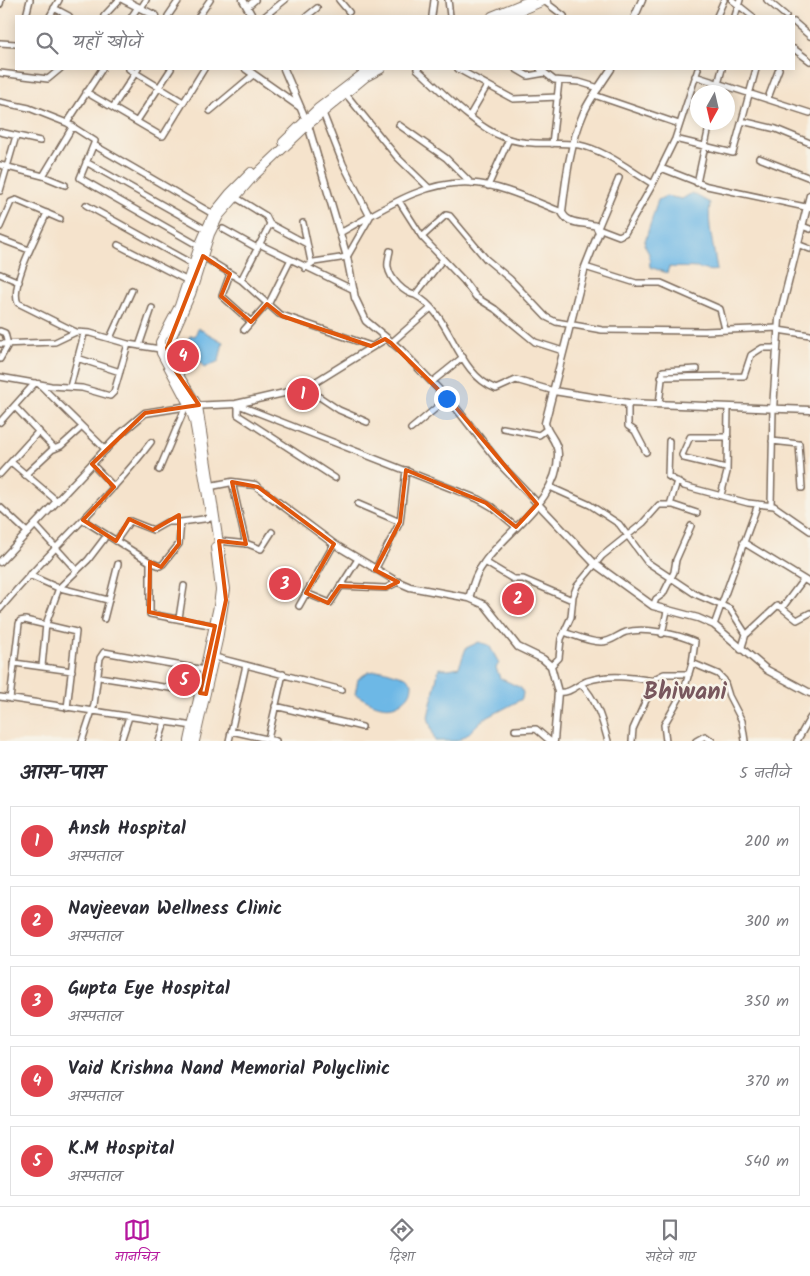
<!DOCTYPE html>
<html lang="hi">
<meta charset="utf-8">
<style>
:root{--surface:#fff;--page:#f7f7f7;--text:#2b2b33;--muted:#7c7c81;--line:#e1e1e2;--accent:#b5179e}
body{margin:0;font-family:Kalam,"Playpen Sans Deva",sans-serif;background:var(--page);color:var(--text)}
.compass{position:absolute;left:690px;top:85px;width:45px;height:45px;border-radius:50%;background:var(--surface);box-shadow:0 2px 12px #0003;rotate:188deg}
.you{position:absolute;left:446px;top:398px;width:18px;height:18px;margin:-12px;border:4px solid #fff;border-radius:50%;background:#1a73e8;box-shadow:0 0 0 8px #1a73e833}
.badge{display:grid;place-items:center;width:32px;height:32px;border-radius:50%;background:var(--accent);color:#fff;font-size:16px;font-weight:700}
.pin{position:absolute;translate:-50% -50%;border:2px solid #fff;box-shadow:0 1px 5px #0006}
.list{margin:0;padding:0;list-style:none}
h2{display:flex;justify-content:space-between;align-items:center;height:65px;margin:0;padding:0 20px;font-size:21px}
h2 small{font-size:16px;font-weight:400;color:var(--muted)}
.list li{display:grid;grid-template-columns:32px 1fr auto;gap:15px;align-items:center;box-sizing:border-box;height:70px;margin:0 10px 10px;padding:0 10px;border:1px solid var(--line);border-radius:0px}
.list b{display:block;font-size:19px;white-space:nowrap}
.list p{margin:0;font-size:16px;white-space:nowrap;color:var(--muted)}
.list em{font-size:16px;font-style:normal;color:var(--muted)}
.icon{flex:none;width:28px;height:28px;fill:none;stroke:currentColor;stroke-width:2;stroke-linecap:round;stroke-linejoin:round}
.map{position:relative;flex:none;width:810px;height:741px;overflow:hidden}
.search{position:absolute;background:var(--surface);box-shadow:0 2px 12px #0003;left:15px;right:15px;top:15px;height:55px;display:flex;align-items:center;gap:12px;box-sizing:border-box;padding:0 18px;border-radius:0px;color:var(--muted);font-size:19px}
.sheet{height:465px;background:var(--surface)}
nav{display:flex;justify-content:space-around;align-items:center;box-sizing:border-box;height:70px;border-top:1px solid var(--line);background:var(--surface);font-size:14px;color:var(--muted)}
nav a{display:grid;justify-items:center;gap:2px}
nav .on{color:var(--accent)}
.map>svg:first-child{display:block}
</style>
<div class="map">
<svg width="810" height="741" viewBox="0 0 810 741">
<rect width="100%" height="100%" fill="#f7f3e8"/>
<filter id="ink" filterUnits="userSpaceOnUse"><feTurbulence type="fractalNoise" baseFrequency=".02" numOctaves="2"/><feDisplacementMap in="SourceGraphic" scale="10" xChannelSelector="R" yChannelSelector="G"/><feConvolveMatrix kernelMatrix="1 2 1 2 8 2 1 2 1" color-interpolation-filters="sRGB"/></filter>
<filter id="wash" filterUnits="userSpaceOnUse"><feTurbulence type="fractalNoise" baseFrequency=".0096" numOctaves="4" result="noise"/><feDisplacementMap in="SourceGraphic" scale="20" xChannelSelector="R" yChannelSelector="G"/><feGaussianBlur stdDeviation="1.12" result="paint"/><feColorMatrix in="noise" values="0 0 0 0 0 0 0 0 0 0 0 0 0 0 0 0 0 1.4 0 .05"/><feComposite in="paint" operator="in"/></filter>
<g filter="url(#wash)">
<rect width="100%" height="100%" fill="#f5e3cc"/>
<!-- water -->
<path fill="#6db8e6" stroke="#547182" d="M692 193 710 203C707 225 714 247 717 270 708 272 705 269 697 268 688 267 678 268 669 267L667 273 650 267 649 254 644 244 658 200 666 196 682 199Z
M198 328 223 342 219 361 204 368 198 359 194 342 188 339 191 335 195 336Z
M479 642 489 645 499 663 496 668 500 678 521 688 523 693 522 699 481 721 467 735 457 741H435L428 717 439 668 449 669 459 667 466 648Z
M383 670 406 677 412 683C412 691 410 695 404 700 388 714 371 703 355 694L358 679 368 672Z"/>
</g>
<g filter="url(#ink)">
<g fill="none" stroke-linecap="round" stroke-linejoin="round">
<!-- minor casing -->
<g stroke="#7c6b5b" stroke-width="8">
<path id="minor" d="M339 0 349 12
M448 0 450 16
M732 0 752 16
M767 0 786 16
M544 1 564 16
M0 4 1 0
M247 7 255 0
M54 8 69 16
M141 8 146 0
M26 16 30 0
M50 16 59 0
M104 16 119 0
M132 16 138 7
M168 16 179 0
M199 16 210 0
M265 16 285 0
M307 16 317 8
M432 16 434 0
M717 16 724 0
M735 16 740 0
M794 22 810 36
M0 43 16 44
M794 49 810 61
M102 69 67 123 95 141 80 178 199 246
M129 69 183 102
M417 69C441 90 473 126 503 137 527 147 554 141 579 145 605 150 631 171 653 184L625 233 619 236 598 228 619 178
M458 69 513 99 558 97
M516 69 528 76 545 73
M540 69 554 80 579 82 599 88
M0 73 48 79 60 69
M695 76 810 113
M86 92 161 136H163L204 69
M716 92 722 69
M345 93 397 157 429 188
M594 95 679 124
M768 98 779 69
M0 102 29 108 67 123
M113 107 138 69
M210 111 253 75
M470 115 487 86
M137 121 171 69
M742 121 776 129 810 143
M399 125 446 158 471 183
M0 132 40 141
M675 139 733 153 756 69
M552 144 559 81
M94 145 213 214
M759 158 810 178
M86 162 205 229
M0 165 43 176 65 185
M661 168 707 186 810 208
M43 176 73 126
M697 183 710 122
M653 184 675 139 698 69
M488 186 509 139
M0 191 16 136
M235 197 266 216 270 224 241 280
M399 201 422 237 446 215 450 216 486 259 510 279 546 317 556 322 602 330 705 331 778 328
M86 205 194 265
M47 213C39 231 9 286 18 303L76 332 90 333 128 344 160 349
M303 223 311 262
M270 224 307 244
M802 226 810 229
M0 227 11 202 16 200 60 219
M223 229 257 248
M340 233C380 211 423 180 471 183 499 184 536 202 562 212
M422 237 464 281 476 297 495 309 535 342 563 351
M0 239 29 250
M259 244 354 290
M797 244 810 249
M118 245 188 281
M390 251C389 256 387 262 388 267 390 279 404 293 415 295
M202 256 241 280 279 314 371 346
M443 259 415 295C452 314 455 373 496 389L516 380 554 391
M585 267 636 283H661L720 309 725 329
M305 268 314 262 347 257 370 217 343 164 323 113
M0 274 19 282
M230 274 222 296 251 322
M268 305 290 261
M244 330 267 304
M778 330 810 335
M0 331 5 333 8 345 0 359
M110 338 132 290
M391 343 431 308
M0 344 55 342 76 332
M139 346 152 308
M77 358 120 372
M0 377 51 386 82 388 110 396 114 392 128 344
M661 377 744 376 751 355 762 348H775
M432 382 463 357
M39 384 106 450
M70 387 84 334
M306 388 339 410 367 422
M628 403V426L635 431 646 452
M236 404 478 499 492 507 516 527
M659 404 663 371 697 369
M238 405V415L335 478
M15 407 54 448 25 475
M0 422 35 383
M503 428 539 435 547 429
M411 429 448 398
M669 441 668 476 684 486 748 503 774 506 810 531
M772 441 799 444 802 488
M54 449 61 446 82 427
M11 462 57 501
M92 464 114 487
M726 468 684 458 682 455 690 437H728
M159 470 186 406
M0 474 39 431
M232 482 246 544
M550 487 590 505 619 524 647 562 695 594 730 609 746 634 741 650
M721 495 727 472 728 408
M358 504 400 522
M670 505 677 481
M771 505 773 409
M0 507 28 533
M83 520 150 562V614L215 626
M36 526 77 571
M116 541 130 521 153 530 167 522H181
M219 541 248 544 261 549 272 532
M743 542 810 583
M150 562 160 566 163 564 179 544 181 522 211 518
M485 562 513 579H523L572 600
M375 570 400 522 406 470
M29 575 56 587 108 600
M803 580 782 608 797 620 810 613
M340 586 386 588 398 582
M306 593 330 603 358 559
M299 606 334 544
M653 606 656 599 663 594 674 572 676 560 691 526
M0 609C48 551 106 502 151 442
M179 618 184 586
M104 619 118 564
M714 625 758 504
M564 632C576 636 589 642 601 642 612 642 617 635 626 632 645 627 678 634 695 642L692 663 684 690 664 725 666 741
M662 634 667 611
M747 634 777 606 782 607
M215 657 342 690
M14 663 72 671
M692 663 718 674 724 680 729 696 742 721 745 741
M42 666 46 624 59 588 88 560 104 539
M551 666 559 658 561 639 571 617 573 596 577 586 602 556 643 523 659 505H673L697 513
M99 677 202 693
M581 684C597 700 602 720 608 741
M558 692C570 694 577 685 587 681 609 674 632 677 654 681
M0 697 193 726
M10 699 19 624 20 621 25 620 76 632 67 708
M275 706 362 727
M515 730 536 729 550 741
M231 731 276 741
M268 739 283 674
M82 741 94 705 100 658 104 652 205 670
M121 741 129 717
M159 741 165 722
M229 741 246 665
M632 741 633 729 656 678 664 674H689
M696 741 705 736 712 741
M797 741 810 718"/>
</g>
<!-- tertiary casing -->
<g stroke="#7c6b5b" stroke-width="9">
<path id="tertiary" d="M124 0 156 16
M243 0 252 16
M635 16 642 0
M246 69 300 107
M284 69 308 125 347 257 355 298 366 321 401 350 453 404 501 465 595 564 653 606 698 618 714 625 767 670 810 693
M554 391 628 403 810 410
M773 409 779 319 810 195
M206 487 232 482 255 485 334 544 396 581 410 587 469 598 485 605 518 647 543 659 551 666 558 692 554 741
M0 562 119 435 145 413 189 406 236 404 306 388 385 339
M469 598C473 585 476 573 484 563 508 529 559 500 558 454 558 441 547 434 545 423L585 267 599 232 596 226C584 222 567 225 562 212 566 178 570 144 584 112 591 97 602 83 611 69"/>
</g>
<!-- primary casing -->
<g stroke="#7c6b5b" stroke-width="10">
<path id="primary" d="M492 16 531 0
M508 16 546 0
M283 142 317 109 369 69
M210 513 194 421 189 406 161 353 160 342 179 306 199 246 213 214 230 193 251 172
M189 741 218 606 220 590 215 547
M195 741 218 640 226 589 198 406 170 361 167 348 191 294 210 234 219 216 255 175 308 125 366 77 381 69"/>
</g>
<!-- minor -->
<use href="#minor" stroke="#fff" stroke-width="5"/>
<!-- tertiary -->
<use href="#tertiary" stroke="#fff" stroke-width="6"/>
<!-- primary -->
<use href="#primary" stroke="#fff" stroke-width="8"/>
</g>
</g>
<!-- marked area -->
<path fill="none" stroke="#df570d" stroke-width="4" stroke-linejoin="round" d="M203 256 230 274 221 296 251 322 267 304 282 316 371 346 385 339 391 343 453 404 537 504 516 527 486 503 406 470 400 522 375 570 398 582 386 588 340 586 328 603 306 593 334 544 258 487 232 482 246 544 219 541 226 600 206 694 200 693 215 626 149 612 150 562 161 567 179 544V515L153 530 129 519 116 541 83 520 114 487 92 464 145 413 199 405 173 367 167 348Z"/>
<g text-anchor="middle" dominant-baseline="central" stroke-width="5" stroke-linejoin="round" paint-order="stroke">
<!-- town labels -->
<g font-size="24" font-weight="bold" fill="#78575d" stroke="#f7f3e8">
<text x="685" y="692">Bhiwani</text>
</g>
</g>
</svg>
<svg class="compass" viewBox="-18 -18 36 36"><path d="M0-13l5 13h-10z" fill="#e53935"/><path d="M0 13l5-13h-10z" fill="#7c7c81"/></svg>
<div class="you"></div>
<div class="pin badge" style="left:303px;top:394px;background:#e0444e">1</div>
<div class="pin badge" style="left:518px;top:599px;background:#e0444e">2</div>
<div class="pin badge" style="left:285px;top:584px;background:#e0444e">3</div>
<div class="pin badge" style="left:183px;top:356px;background:#e0444e">4</div>
<div class="pin badge" style="left:184px;top:680px;background:#e0444e">5</div>
<div class="search"><svg class="icon" aria-label="search" viewBox="0 0 24 24"><circle cx="10" cy="10" r="6"/><path d="M15 15l6 6"/></svg>यहाँ खोजें</div>
</div>
<section class="sheet">
<h2>आस-पास<small>5 नतीजे</small></h2>
<ul class="list">
<li><span class="badge" style="background:#e0444e">1</span><div><b>Ansh Hospital</b><p>अस्पताल</p></div><em>200 m</em></li>
<li><span class="badge" style="background:#e0444e">2</span><div><b>Navjeevan Wellness Clinic</b><p>अस्पताल</p></div><em>300 m</em></li>
<li><span class="badge" style="background:#e0444e">3</span><div><b>Gupta Eye Hospital</b><p>अस्पताल</p></div><em>350 m</em></li>
<li><span class="badge" style="background:#e0444e">4</span><div><b>Vaid Krishna Nand Memorial Polyclinic</b><p>अस्पताल</p></div><em>370 m</em></li>
<li><span class="badge" style="background:#e0444e">5</span><div><b>K.M Hospital</b><p>अस्पताल</p></div><em>540 m</em></li>
</ul>
</section>
<nav>
<a class="on"><svg class="icon" aria-label="map" viewBox="0 0 24 24"><path d="M3 6l6-2 6 2 6-2v14l-6 2-6-2-6 2zM9 4v14M15 6v14"/></svg>मानचित्र</a>
<a><svg class="icon" aria-label="directions" viewBox="0 0 24 24"><path d="M12 3l9 9-9 9-9-9zM9 14v-3h6M13 9l2 2-2 2"/></svg>दिशा</a>
<a><svg class="icon" aria-label="saved" viewBox="0 0 24 24"><path d="M7 4h10v16l-5-4-5 4z"/></svg>सहेजे गए</a>
</nav>
